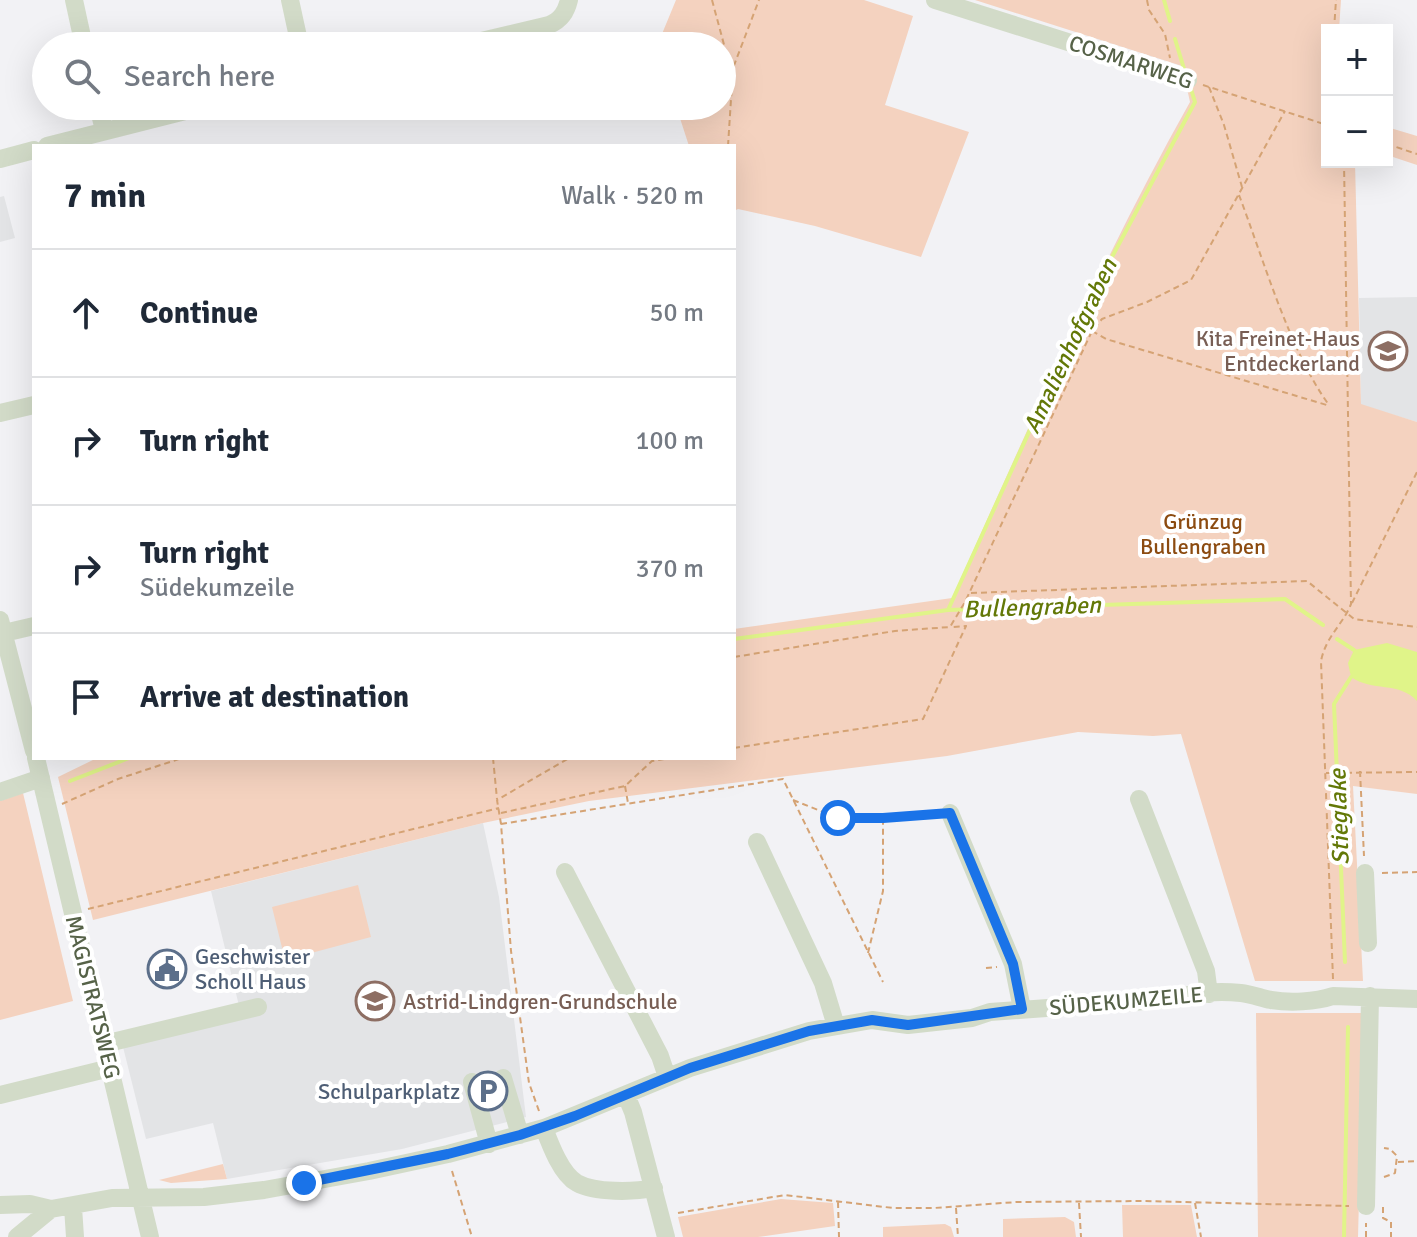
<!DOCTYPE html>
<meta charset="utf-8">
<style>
:root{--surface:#fff;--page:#f6f6f7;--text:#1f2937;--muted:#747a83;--line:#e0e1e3}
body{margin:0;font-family:Signika,sans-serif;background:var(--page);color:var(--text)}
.controls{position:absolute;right:24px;top:24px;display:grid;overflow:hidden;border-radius:0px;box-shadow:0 8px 32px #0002}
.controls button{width:72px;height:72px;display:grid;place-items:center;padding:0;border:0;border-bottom:2px solid var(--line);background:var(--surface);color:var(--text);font:40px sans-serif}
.stop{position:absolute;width:24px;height:24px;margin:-18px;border:6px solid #1a73e8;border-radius:50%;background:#fff}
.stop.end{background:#1a73e8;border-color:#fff;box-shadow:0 2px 8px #0008}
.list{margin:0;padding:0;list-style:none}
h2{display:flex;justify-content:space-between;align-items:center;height:104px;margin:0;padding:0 32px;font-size:34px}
h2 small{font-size:26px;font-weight:400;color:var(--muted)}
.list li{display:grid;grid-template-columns:52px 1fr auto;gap:24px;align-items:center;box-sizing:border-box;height:128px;padding:0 32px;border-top:2px solid var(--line)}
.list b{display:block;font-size:30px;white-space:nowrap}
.list p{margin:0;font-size:26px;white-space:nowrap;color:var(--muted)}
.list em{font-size:26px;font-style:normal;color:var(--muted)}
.icon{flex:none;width:44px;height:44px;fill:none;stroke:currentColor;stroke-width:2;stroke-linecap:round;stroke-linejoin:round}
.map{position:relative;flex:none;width:1417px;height:1237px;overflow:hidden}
.search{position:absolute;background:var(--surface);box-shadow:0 8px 32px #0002;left:32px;top:32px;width:704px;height:88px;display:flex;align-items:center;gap:20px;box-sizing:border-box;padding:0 28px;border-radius:44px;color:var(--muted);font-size:30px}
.panel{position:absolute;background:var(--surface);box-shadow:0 8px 32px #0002;left:32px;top:144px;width:704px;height:616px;border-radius:0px}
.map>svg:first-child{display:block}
</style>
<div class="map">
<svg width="1417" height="1237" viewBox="0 0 1417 1237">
<rect width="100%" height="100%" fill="#f2f2f5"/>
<!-- education -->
<path fill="#e3e4e6" d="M4 196 15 238 0 242V197Z
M1417 297V422L1361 405 1359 298Z
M483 823 499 897 526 1117 402 1149 227 1179 213 1123 146 1139 123 1047 242 1018 211 891Z"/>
<!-- green -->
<path fill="#f4d2bf" d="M676 0H864L913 16 885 105 969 132 921 257 815 226 738 209 734 211V146H689L676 106H722V46H657Z
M975 0H1341L1339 30H1327V162H1355L1361 404 1417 422V794L1353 786 1363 981H1255L1181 734 1153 736 1078 732 947 756 589 801 483 823 93 920 58 777 97 758H734V629L952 598C1027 431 1100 262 1190 102L1182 66Z
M1387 127 1417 136V165L1387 155Z
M23 793 73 1001 0 1020V801Z
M358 885 371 937 285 960 272 907Z
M1256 1013H1364L1358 1237H1258Z
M223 1164 227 1179 171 1183 159 1180Z
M781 1199 833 1203 835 1226 758 1237H683L678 1217Z
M1122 1205H1191L1197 1237H1123Z
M1065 1217 1074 1222 1076 1237H1003V1219Z
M945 1224 951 1227 954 1237H883V1227Z"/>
<!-- water -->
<path fill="#e0f489" d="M1387 643 1417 652V701C1399 681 1372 692 1351 677L1348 663 1354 650Z"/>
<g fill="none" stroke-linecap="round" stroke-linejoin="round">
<!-- stream -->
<path stroke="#e0f489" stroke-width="4" d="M1164 0 1170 21
M1175 39 1185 72
M948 610 1090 298 1195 102 1190 86
M734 639 948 610 1285 599 1323 625
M1337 639 1354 650
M70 781 129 758
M1345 962 1334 704 1351 677
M1344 1237 1348 1027"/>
<!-- path -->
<path stroke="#d5a374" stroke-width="2" stroke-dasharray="6 4" stroke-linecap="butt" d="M712 0 726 52 733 67
M1147 0 1149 10 1165 34 1170 58
M1334 30 1336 0
M1203 85 1327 125
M1209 87 1224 125 1242 187
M1387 144 1417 154
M728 146 733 68 759 0
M1239 195C1263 258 1290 352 1329 405
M1092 331 1106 339 1330 406
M971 593 1307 581 1354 619 1417 627
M1352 603 1417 472
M734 657 895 631 950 627 965 602 1092 331 1102 319 1147 302 1191 280 1285 111
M734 748 923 719 966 626 952 627
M493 758 497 799
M1360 771 1364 856
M1326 773 1417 772
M625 786 628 803
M793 800 838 818H883L935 814
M62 804 118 779 182 758
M501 813 625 786 652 761 671 758
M501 824 783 779 883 982
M1382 873 1417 872
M88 909 499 808
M868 953 883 891V821
M986 968 997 967
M1333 979 1321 661C1326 636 1342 626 1351 604L1344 162
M539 1111 529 1083 511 951 501 824 497 800 569 758
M1398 1162 1417 1161
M452 1171 472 1237
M1384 1177 1395 1173 1397 1156 1390 1149 1384 1148
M838 1202 839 1237
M1079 1203 1081 1237
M1195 1203 1201 1237
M1383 1207V1218L1391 1222V1237
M956 1208 958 1237
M678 1213 785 1195 893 1208H934L1017 1202 1142 1201 1349 1206
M1366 1237V1223"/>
<!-- minor -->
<path stroke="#d2dbc8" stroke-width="18" d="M74 0 84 46
M290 0 300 46
M935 0 1188 80
M460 46 549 25C561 20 566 12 569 0
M98 106 104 130
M47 146 205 106
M0 159 34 150
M0 413 34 405
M0 620 34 751
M4 633 34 626
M36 758 150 1237
M0 792 41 778
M1139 799 1206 971 1209 994
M950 813 1013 964 1022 1009
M757 842 823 983 836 1026
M565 872 660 1056 667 1077
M1365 873 1368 943
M104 1044 258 1007
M503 1078 520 1135
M472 1082 489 1144
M0 1095 110 1068
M626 1095 633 1112 666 1237
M544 1128C550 1144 561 1174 577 1183 595 1193 634 1192 654 1188
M0 1205 30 1204 51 1209 112 1198 204 1197 264 1190 369 1171 448 1154 544 1128 690 1068 809 1031 872 1020 908 1025 972 1018 990 1012 1173 999C1193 992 1220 991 1241 993 1251 994 1261 998 1271 1000 1290 1003 1315 1002 1333 996L1417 999
M1366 1206 1370 996
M73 1207 75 1237
M17 1237 51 1209"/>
</g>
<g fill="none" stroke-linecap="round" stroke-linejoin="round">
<!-- route -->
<path stroke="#1a73e8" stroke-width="10" d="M304 1183 448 1154 520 1135 575 1116 690 1068 809 1031 872 1020 908 1025 1022 1009 1013 964 950 813 883 818H838"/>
</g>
<!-- icons -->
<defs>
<g id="school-ring" transform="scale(2)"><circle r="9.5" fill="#fff" stroke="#8d6e63" stroke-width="1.5"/><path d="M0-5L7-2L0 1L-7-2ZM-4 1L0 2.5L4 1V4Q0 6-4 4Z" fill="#8d6e63"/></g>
<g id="civic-ring" transform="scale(2)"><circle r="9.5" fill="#fff" stroke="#5c6f8a" stroke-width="1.5"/><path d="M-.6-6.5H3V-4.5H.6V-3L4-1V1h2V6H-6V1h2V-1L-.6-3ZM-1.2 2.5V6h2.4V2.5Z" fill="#5c6f8a"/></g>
<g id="parking-ring" transform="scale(2)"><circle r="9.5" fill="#fff" stroke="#5c6f8a" stroke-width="1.5"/><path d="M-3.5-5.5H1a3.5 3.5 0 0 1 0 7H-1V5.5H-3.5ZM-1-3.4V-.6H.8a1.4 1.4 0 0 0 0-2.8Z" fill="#5c6f8a"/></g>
</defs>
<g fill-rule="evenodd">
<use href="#school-ring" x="1388" y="351"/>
<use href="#civic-ring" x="167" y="969"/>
<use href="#school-ring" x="375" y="1001"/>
<use href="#parking-ring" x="488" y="1091"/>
</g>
<g text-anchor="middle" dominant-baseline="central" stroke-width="8" stroke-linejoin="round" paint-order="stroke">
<!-- street labels -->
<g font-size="22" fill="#566248" stroke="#fff">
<text transform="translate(1131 62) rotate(18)">COSMARWEG</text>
<text transform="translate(93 997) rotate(76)">MAGISTRATSWEG</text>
<text transform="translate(1126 1001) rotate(-5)">SÜDEKUMZEILE</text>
</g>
<!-- education labels -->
<g font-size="22" fill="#785e54" stroke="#fff" text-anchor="end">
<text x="1360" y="338">Kita Freinet-Haus<tspan x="1360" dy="25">Entdeckerland</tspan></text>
<text x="403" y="1001" text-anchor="start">Astrid-Lindgren-Grundschule</text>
</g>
<!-- park labels -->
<g font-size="22" fill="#8c4b10" stroke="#fff">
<text x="1203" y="521">Grünzug<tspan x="1203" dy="25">Bullengraben</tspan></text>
</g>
<!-- service labels -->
<g font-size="22" fill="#4e5e75" stroke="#fff" text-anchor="start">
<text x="195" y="956">Geschwister<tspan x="195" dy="25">Scholl Haus</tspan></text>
<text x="460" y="1091" text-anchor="end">Schulparkplatz</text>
</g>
<!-- water labels -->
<g font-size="24" font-style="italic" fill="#637807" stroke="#fff">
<text transform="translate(1070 346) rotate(-65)">Amalienhofgraben</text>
<text transform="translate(1032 607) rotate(-2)">Bullengraben</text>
<text transform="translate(1339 817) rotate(-92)">Stieglake</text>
</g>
</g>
</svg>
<div class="controls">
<button>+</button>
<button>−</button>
</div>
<div class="stop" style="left:838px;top:818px"></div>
<div class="stop end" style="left:304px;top:1183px"></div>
<div class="search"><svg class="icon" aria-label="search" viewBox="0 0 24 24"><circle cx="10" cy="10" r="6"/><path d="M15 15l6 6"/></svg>Search here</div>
<section class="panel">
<h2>7 min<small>Walk · 520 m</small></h2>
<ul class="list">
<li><svg class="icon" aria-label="ahead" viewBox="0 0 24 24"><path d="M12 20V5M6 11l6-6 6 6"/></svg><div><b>Continue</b></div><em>50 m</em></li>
<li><svg class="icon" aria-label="right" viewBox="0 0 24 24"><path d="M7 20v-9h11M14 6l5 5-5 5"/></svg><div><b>Turn right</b></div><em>100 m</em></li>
<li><svg class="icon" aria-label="right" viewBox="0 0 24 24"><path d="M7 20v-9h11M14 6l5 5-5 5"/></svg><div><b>Turn right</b><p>Südekumzeile</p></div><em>370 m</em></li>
<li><svg class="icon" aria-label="arrive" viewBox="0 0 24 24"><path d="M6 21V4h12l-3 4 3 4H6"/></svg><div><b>Arrive at destination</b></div></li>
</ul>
</section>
</div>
